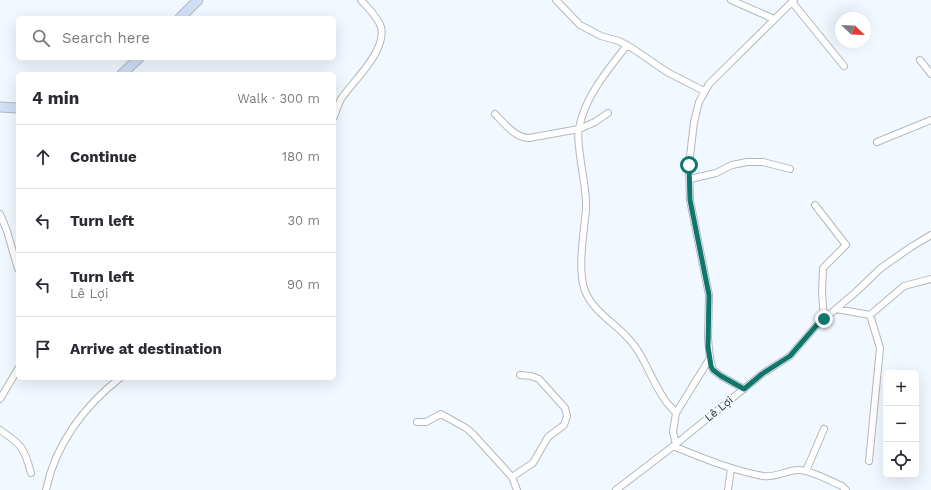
<!DOCTYPE html>
<meta charset="utf-8">
<style>
:root{--surface:#fff;--page:#f2f2f3;--text:#2b2b33;--muted:#7c7c81;--line:#e1e1e2}
body{margin:0;font-family:"Work Sans",sans-serif;background:var(--page);color:var(--text)}
.controls{position:absolute;right:12px;bottom:12px;display:grid;overflow:hidden;border-radius:6px;box-shadow:0 4px 16px #0002}
.controls button{width:36px;height:36px;display:grid;place-items:center;padding:0;border:0;border-bottom:1px solid var(--line);background:var(--surface);color:var(--text);font:20px sans-serif}
.compass{position:absolute;left:835px;top:12px;width:36px;height:36px;border-radius:50%;background:var(--surface);box-shadow:0 4px 16px #0002;rotate:113deg}
.stop{position:absolute;width:12px;height:12px;margin:-9px;border:3px solid #0f766e;border-radius:50%;background:#fff}
.stop.end{background:#0f766e;border-color:#fff;box-shadow:0 1px 4px #0008}
.list{margin:0;padding:0;list-style:none}
h2{display:flex;justify-content:space-between;align-items:center;height:52px;margin:0;padding:0 16px;font-size:17px}
h2 small{font-size:13px;font-weight:400;color:var(--muted)}
.list li{display:grid;grid-template-columns:26px 1fr auto;gap:12px;align-items:center;box-sizing:border-box;height:64px;padding:0 16px;border-top:1px solid var(--line)}
.list b{display:block;font-size:15px;white-space:nowrap}
.list p{margin:0;font-size:13px;white-space:nowrap;color:var(--muted)}
.list em{font-size:13px;font-style:normal;color:var(--muted)}
.icon{flex:none;width:22px;height:22px;fill:none;stroke:currentColor;stroke-width:2;stroke-linecap:round;stroke-linejoin:round}
.map{position:relative;flex:none;width:931px;height:490px;overflow:hidden}
.search{position:absolute;background:var(--surface);box-shadow:0 4px 16px #0002;left:16px;top:16px;width:320px;height:44px;display:flex;align-items:center;gap:10px;box-sizing:border-box;padding:0 14px;border-radius:6px;color:var(--muted);font-size:15px}
.panel{position:absolute;background:var(--surface);box-shadow:0 4px 16px #0002;left:16px;top:72px;width:320px;height:308px;border-radius:6px}
.map>svg:first-child{display:block}
</style>
<div class="map">
<svg width="931" height="490" viewBox="0 0 931 490">
<rect width="100%" height="100%" fill="#f2f8ff"/>
<g fill="none" stroke-linecap="round" stroke-linejoin="round">
<!-- minor casing -->
<g stroke="#b3b8be" stroke-width="8">
<path id="minor" d="M556 0 580 25 601 36 619 41 632 48 667 72 704 91
M731 0 774 19
M792 2 844 66
M627 45C608 70 585 96 579 128 577 136 579 147 580 155 582 174 587 191 586 209 584 233 577 269 585 291 593 311 613 322 627 337 644 354 650 378 663 397 666 403 672 408 676 413
M920 60 931 74
M495 114C504 123 515 138 529 138L579 129 595 122 608 113
M334 117C336 111 338 105 341 99 353 81 387 51 381 27 378 17 368 8 361 0
M877 142 931 120
M690 179 716 173 732 165 747 162H763L790 169
M815 205 846 245 823 268 822 292 824 319
M0 214 7 231 18 269
M836 309 870 315 904 286 931 279
M744 389 721 376 713 370 710 358 708 338 709 295 690 200 689 165 694 122 699 102 709 84 794 0
M0 399 18 369
M417 422H426L441 414 466 428 472 433 512 477 517 490
M0 430C22 445 24 447 31 473
M676 444 673 432 676 413 710 358
M673 446C703 458 731 470 763 476 776 478 786 470 799 470 811 470 830 481 842 486L846 490
M869 461 880 348 870 315
M806 471 824 429
M512 477 533 463 548 437 564 425 567 416 565 408 539 379 531 376 520 375
M46 490C55 445 84 406 120 378
M616 490 676 444 762 374 790 356 816 326 857 291 881 268 911 247 931 235
M728 490 731 469"/>
</g>
<!-- secondary casing -->
<g stroke="#b3b8be" stroke-width="11">
<path id="secondary" d="M180 18 198 0
M122 74 139 58
M0 107 18 108"/>
</g>
<!-- minor -->
<use href="#minor" stroke="#fff" stroke-width="6"/>
<!-- secondary -->
<use href="#secondary" stroke="#cfe0f6" stroke-width="9"/>
</g>
<g fill="none" stroke-linecap="round" stroke-linejoin="round">
<!-- route -->
<path stroke="#0f766e" stroke-width="5" d="M689 165 690 200 709 295 708 347 711 366 713 370 721 376 744 389 762 374 790 356 816 326 824 319"/>
</g>
<g text-anchor="middle" dominant-baseline="central" stroke-width="4" stroke-linejoin="round" paint-order="stroke">
<!-- street labels -->
<g font-size="11" fill="#1e2022" stroke="#f2f8ff">
<text transform="translate(719 409) rotate(-39)">Lê Lợi</text>
</g>
</g>
</svg>
<div class="controls">
<button>+</button>
<button>−</button>
<button><svg class="icon" aria-label="locate" viewBox="0 0 24 24"><circle cx="12" cy="12" r="6"/><path d="M12 2v4M12 18v4M2 12h4M18 12h4"/></svg></button>
</div>
<svg class="compass" viewBox="-18 -18 36 36"><path d="M0-13l5 13h-10z" fill="#e53935"/><path d="M0 13l5-13h-10z" fill="#7c7c81"/></svg>
<div class="stop" style="left:689px;top:165px"></div>
<div class="stop end" style="left:824px;top:319px"></div>
<div class="search"><svg class="icon" aria-label="search" viewBox="0 0 24 24"><circle cx="10" cy="10" r="6"/><path d="M15 15l6 6"/></svg>Search here</div>
<section class="panel">
<h2>4 min<small>Walk · 300 m</small></h2>
<ul class="list">
<li><svg class="icon" aria-label="ahead" viewBox="0 0 24 24"><path d="M12 20V5M6 11l6-6 6 6"/></svg><div><b>Continue</b></div><em>180 m</em></li>
<li><svg class="icon" aria-label="left" viewBox="0 0 24 24"><path d="M17 20v-9H6M10 6l-5 5 5 5"/></svg><div><b>Turn left</b></div><em>30 m</em></li>
<li><svg class="icon" aria-label="left" viewBox="0 0 24 24"><path d="M17 20v-9H6M10 6l-5 5 5 5"/></svg><div><b>Turn left</b><p>Lê Lợi</p></div><em>90 m</em></li>
<li><svg class="icon" aria-label="arrive" viewBox="0 0 24 24"><path d="M6 21V4h12l-3 4 3 4H6"/></svg><div><b>Arrive at destination</b></div></li>
</ul>
</section>
</div>
